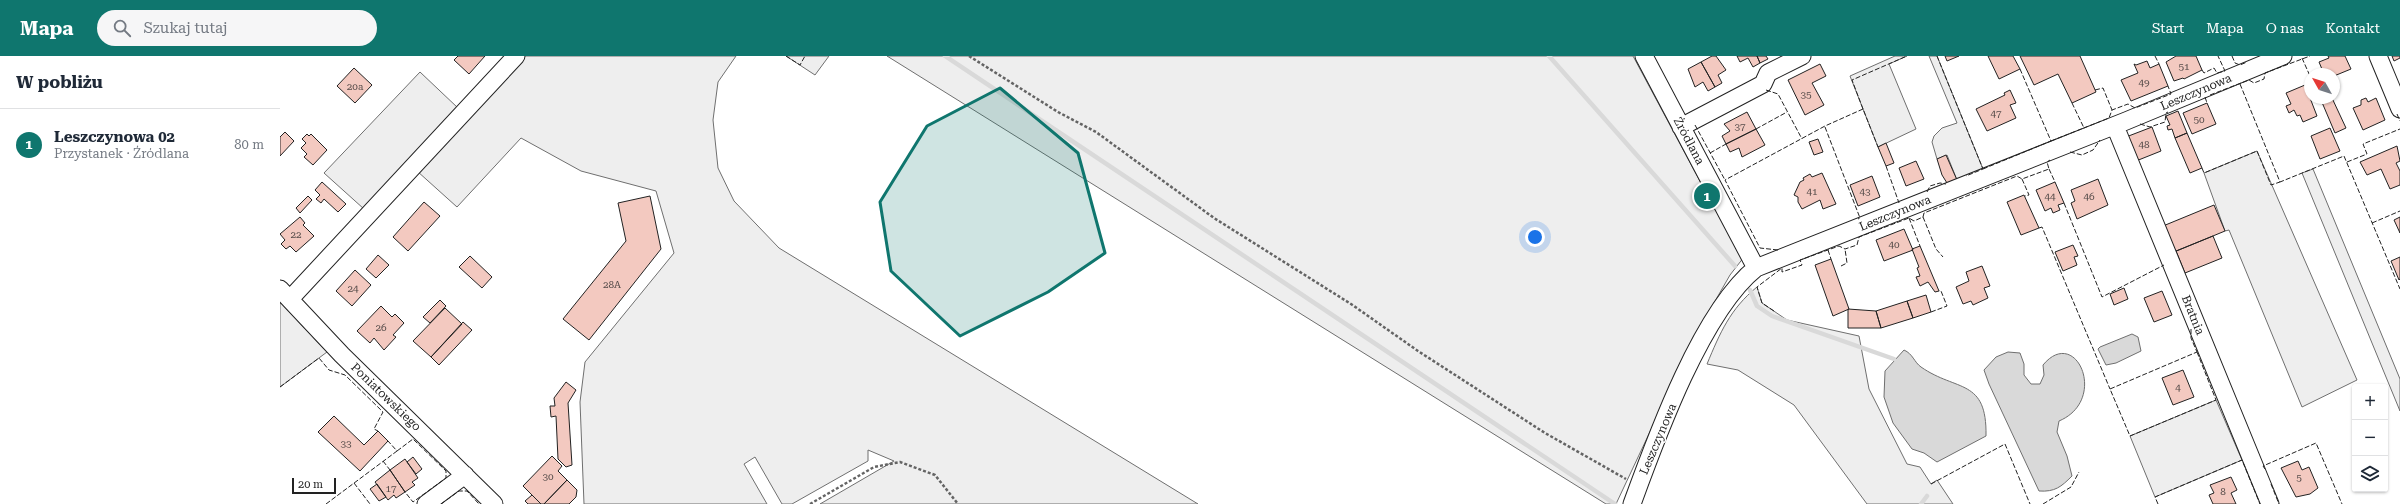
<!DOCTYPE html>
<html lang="pl">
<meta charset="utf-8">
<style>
:root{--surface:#fff;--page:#f6f6f7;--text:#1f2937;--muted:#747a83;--line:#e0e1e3;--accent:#0f766e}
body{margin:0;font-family:"Roboto Serif",serif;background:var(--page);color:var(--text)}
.controls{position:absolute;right:12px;bottom:12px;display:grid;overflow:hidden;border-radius:4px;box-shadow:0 1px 3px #0004}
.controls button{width:36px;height:36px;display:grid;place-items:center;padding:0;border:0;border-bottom:1px solid var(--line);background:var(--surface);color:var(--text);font:20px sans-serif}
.compass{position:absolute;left:2024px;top:12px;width:36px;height:36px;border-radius:50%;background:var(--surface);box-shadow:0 1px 3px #0004;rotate:309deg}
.scale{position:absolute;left:12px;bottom:10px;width:44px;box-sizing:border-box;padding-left:4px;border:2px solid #222;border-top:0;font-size:11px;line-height:14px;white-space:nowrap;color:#222;-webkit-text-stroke:3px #fff;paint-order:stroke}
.you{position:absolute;left:1255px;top:181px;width:14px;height:14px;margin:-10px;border:3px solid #fff;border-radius:50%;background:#1a73e8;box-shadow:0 0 0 6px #1a73e833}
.badge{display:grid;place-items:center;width:26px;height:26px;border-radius:50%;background:var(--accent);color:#fff;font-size:13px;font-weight:700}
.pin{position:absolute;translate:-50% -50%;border:2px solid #fff;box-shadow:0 1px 4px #0006}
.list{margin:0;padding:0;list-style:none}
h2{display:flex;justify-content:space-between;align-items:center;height:52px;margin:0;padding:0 16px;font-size:17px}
h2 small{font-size:13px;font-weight:400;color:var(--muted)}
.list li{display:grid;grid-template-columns:26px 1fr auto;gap:12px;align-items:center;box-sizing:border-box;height:72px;padding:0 16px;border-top:1px solid var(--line)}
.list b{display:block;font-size:15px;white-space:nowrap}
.list p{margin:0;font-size:13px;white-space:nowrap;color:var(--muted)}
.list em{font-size:13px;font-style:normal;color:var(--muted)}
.icon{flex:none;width:22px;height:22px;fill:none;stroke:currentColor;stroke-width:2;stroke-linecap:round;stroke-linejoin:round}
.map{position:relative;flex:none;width:2120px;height:448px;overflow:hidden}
header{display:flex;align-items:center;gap:24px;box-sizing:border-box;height:56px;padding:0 20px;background:var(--accent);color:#fff}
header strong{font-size:19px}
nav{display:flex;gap:22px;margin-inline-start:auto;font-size:14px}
.search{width:280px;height:36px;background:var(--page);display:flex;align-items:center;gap:10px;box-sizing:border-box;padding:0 14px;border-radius:22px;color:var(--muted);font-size:15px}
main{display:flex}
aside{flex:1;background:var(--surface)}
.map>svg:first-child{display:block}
</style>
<header>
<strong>Mapa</strong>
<div class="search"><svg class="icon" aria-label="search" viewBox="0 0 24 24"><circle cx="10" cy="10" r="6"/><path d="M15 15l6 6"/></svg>Szukaj tutaj</div>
<nav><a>Start</a><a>Mapa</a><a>O nas</a><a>Kontakt</a></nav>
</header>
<main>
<aside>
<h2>W pobliżu<small></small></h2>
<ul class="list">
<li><span class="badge">1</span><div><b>Leszczynowa 02</b><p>Przystanek · Źródlana</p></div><em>80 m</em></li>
</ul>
</aside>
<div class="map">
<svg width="2120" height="448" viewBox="0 0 2120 448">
<rect width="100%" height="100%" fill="#fff"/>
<!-- green -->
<path fill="#eee" stroke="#6f6f6f" d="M245 0H456L438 26 433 64 438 112 454 145 499 192 918 448H540L614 405 588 394V405L512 448H502L475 401 464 408 487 448H304L300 346 305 306 394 197 376 135 301 115 241 82 177 151 137 115Z
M506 0H549L535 19Z
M607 0H1353L1429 142 1464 201 1450 219 1415 280 1336 448H1326Z
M1615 0H1627L1609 8 1636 73 1598 91 1570 20Z
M1649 0H1657L1703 113 1677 124 1667 99 1657 103 1652 86 1654 80 1662 72 1677 67Z
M140 16 178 52 84 153 44 117Z
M1977 95 2077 324 2022 351 1949 174 1945 175 1924 117Z
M2033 113 2120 323V355L2022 117Z
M1477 231 1482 247 1507 264 1579 280 1589 333 1627 408 1640 411 1651 428 1657 424 1673 448H1587L1514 349 1458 314 1427 308C1440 277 1450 253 1477 231Z
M1 247 47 296 0 331V248Z
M1936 344 1962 404 1875 441 1850 380Z"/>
<!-- water -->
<path fill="#d9d9d9" stroke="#6f6f6f" d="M1852 278 1858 281 1861 295 1836 307 1826 309 1818 293 1820 291Z
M1624 294C1633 298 1634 306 1641 311 1677 336 1707 322 1706 380L1657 406 1644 397 1632 393 1613 367 1604 341 1605 315Z
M1728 296 1740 297 1744 308V319L1751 328H1760L1764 319 1763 309C1796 269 1829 344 1779 365L1777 376 1787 400 1792 420C1781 431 1775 436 1759 435L1709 328 1704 314 1716 301Z"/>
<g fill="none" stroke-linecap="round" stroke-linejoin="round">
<!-- stream -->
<path stroke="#d9d9d9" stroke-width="4.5" d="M665 0 1335 448
M1269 0 1455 210
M1470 234 1477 250 1492 260 1614 303
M1641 448 1647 440"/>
</g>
<!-- building -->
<path fill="#f3c9c0" stroke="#222" d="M178 0H205L189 18 174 4Z
M1432 0H1436L1446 14 1438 19 1442 27 1435 31 1421 6Z
M1457 0H1477L1480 7 1473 11 1468 2 1460 6Z
M1477 0H1486L1488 3 1480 7Z
M1665 0H1679L1667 5Z
M1708 0H1733L1740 13 1719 23Z
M1740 0H1800L1816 36 1792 47 1778 18 1754 29Z
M1896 0H1916L1922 14 1904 23 1903 22 1894 25 1886 6Z
M2048 0H2065L2071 13 2054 20V18H2044L2039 6 2049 2Z
M2112 0H2120V2L2114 5Z
M1867 5 1870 12 1879 8 1888 30 1851 45 1841 24 1858 17 1854 8 1856 9Z
M1421 6 1435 31 1428 35 1423 26 1415 31 1408 13Z
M1540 8 1546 20 1532 27 1544 49 1525 59 1508 24Z
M74 12 92 29 75 47 57 30Z
M2025 29 2037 60 2023 66 2020 59 2017 60 2014 54 2009 57 2006 50 2011 48 2006 37Z
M1730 34 1736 47 1730 49 1736 62 1707 75 1696 53 1725 39 1724 37Z
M2045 42H2052L2066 72 2055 77 2041 44Z
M2086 42 2088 46 2096 42 2105 64 2083 74 2073 52 2081 49V44Z
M1927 47 1936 68 1912 78 1903 57Z
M1898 55 1907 77 1895 82 1892 73 1888 74 1887 70 1890 69 1886 60Z
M1467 56 1476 73 1446 88 1442 80 1450 75 1444 68Z
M1872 71 1881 95 1856 105 1846 81Z
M2050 72 2060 95 2040 103 2031 80Z
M1476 73 1485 89 1462 101 1459 92 1450 96 1446 88Z
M5 76 14 85 0 100V81Z
M1907 77 1922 112 1910 117 1895 82Z
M27 78 29 80 31 78 47 94 33 109 24 101 27 98 21 92 26 87 22 83Z
M1538 83 1543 96 1534 99 1529 86Z
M1606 87 1614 107 1606 110 1598 91Z
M2117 90 2120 105 2116 107 2120 115V129L2110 133 2101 113 2087 119 2080 106Z
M1666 99 1677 124 1667 127 1662 119 1657 103Z
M1636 105 1644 123 1626 130 1619 112Z
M1542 117 1556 148 1543 153 1540 144 1522 153 1518 146V141L1514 139 1520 126 1524 124 1523 122 1530 118 1532 121Z
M1592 120 1600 141 1578 150 1570 129Z
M1818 123 1828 149 1797 163 1791 147 1795 145 1791 134Z
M42 126 66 148 58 156 44 143 41 147 36 143 40 139 35 134Z
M1775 126 1784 147 1778 149 1780 154 1773 157 1771 152 1765 155 1756 134Z
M1744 139 1759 172 1741 179 1727 146Z
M28 140 32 144 20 157 16 152Z
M370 140 381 193 309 284 283 263 346 185 338 147Z
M144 146 160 160 128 195 113 181Z
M1934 149 1945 175 1894 196 1883 170Z
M20 161 25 167 23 169 34 180 16 196 10 190 6 193 1 188 5 184 0 178Z
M2120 161V177L2114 164Z
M1624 173 1633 194 1604 205 1596 184Z
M1933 180 1942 202 1905 217 1896 195Z
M1793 189 1798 200 1794 201 1797 209 1783 215 1775 196Z
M1640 190 1659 235 1655 236 1648 226 1640 230 1636 221 1640 220 1637 212 1639 211 1632 193Z
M98 199 109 209 96 222 86 213Z
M190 200 212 221 202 232 179 211Z
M2120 201V223L2119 224 2111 205Z
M1551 203 1569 253 1553 260 1535 209Z
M1702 210 1710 230 1704 232 1708 242 1693 249 1691 245 1683 248 1676 231 1689 225 1686 216Z
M75 214 91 229 72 250 56 235Z
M1844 232 1848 243 1834 249 1830 238Z
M1882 235 1892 259 1874 266 1864 242Z
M1646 239 1651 256 1633 262 1627 245Z
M160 244 166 250 150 267 143 261Z
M1627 245 1633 262 1601 272 1596 255Z
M101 250 112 261 115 258 124 267 113 279 116 281 104 294 94 282 90 287 77 275Z
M165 252 182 268 151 301 133 285Z
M1568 253 1596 255 1601 272H1568Z
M183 266 192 274 159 309 151 301Z
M1903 314 1914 341 1893 349 1882 322Z
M286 326 296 334 288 347 292 409 286 411 278 403 276 360 271 361 270 350H275L274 342Z
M54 360 84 389 98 375 108 385 80 415 38 376Z
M272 400 282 410 278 415 287 424 264 448H261L243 430Z
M133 401 142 413 136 418 127 406Z
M125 403 138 422 132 426 135 429 125 436 110 414Z
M2018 405 2022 414 2029 411 2038 432 2030 438 2016 441 2001 412Z
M110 414 125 436 116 442 114 439 108 444 95 426Z
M1951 421 1957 434 1951 437 1956 448H1933L1929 439 1934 437 1930 429Z
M287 424 297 434 296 441 289 448H264Z
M97 428 106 441 99 445 90 433Z
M252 439 261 448H248L245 445Z"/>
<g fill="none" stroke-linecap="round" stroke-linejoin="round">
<!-- minor casing -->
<g stroke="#222" stroke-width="19">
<path id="minor" d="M1364 0 1476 212
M2098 0 2120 53
M1835 70 1990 448
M1401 71 1483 28 1488 17 1522 0
M0 233 62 299 214 448
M10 243 236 0
M146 448 185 419
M1352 448C1376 382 1422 255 1476 212L1846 65 2003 0"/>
</g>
<!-- path -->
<path stroke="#646464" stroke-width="2.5" stroke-dasharray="3 2" stroke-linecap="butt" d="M689 0 778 56 816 76 934 162 1071 248 1138 295 1265 377 1346 423
M530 448 594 411 620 406 655 419 678 448"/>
<!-- minor -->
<use href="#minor" stroke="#fff" stroke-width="17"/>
<!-- fence -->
<path stroke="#222" stroke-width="1" stroke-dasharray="5 2" stroke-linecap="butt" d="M506 0 520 9 525 0
M1657 0 1703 113 1686 120
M1875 0 1879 8
M1952 0 1955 7 1960 9 1967 6
M2022 2 2030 20
M1922 14 1924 17 1934 12 1937 17 1945 15 1938 0
M1960 28 2000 126 2064 100 2120 233
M1486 34 1498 38 1522 83
M1815 34 1823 32 1832 54
M1930 39 1969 24 1974 27 1984 23 1985 17 2030 0
M1925 41 1927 47
M1792 47 1804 72
M1583 53 1572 24 1627 0
M2117 58 2120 65
M1860 68 1870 71 1885 66 1886 57 1888 56
M1415 69 1445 124
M1545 71 1580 162 1578 163
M1476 73 1507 56
M1771 85 1829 62 1832 54 1848 48 1855 52 1891 38 1888 30
M1790 96 1802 99 1813 94 1820 84
M1430 97 1446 88
M2067 106 2087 98 2083 88 2120 73
M1606 110 1619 147
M1922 112 1924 117 1977 95 1991 129 2000 126
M1703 113 1771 85 1740 13
M1769 113 1775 126
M1742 123 1749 139 1745 140
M1647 136 1650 130 1660 127 1666 128
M1784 147 1822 241 1884 209
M1643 161 1656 193 1663 201
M1629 162 1640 190
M2092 167 2120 155
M1759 172 1762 171 1830 333
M1498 194 1480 192 1445 124 1545 70 1583 53 1598 91
M1548 194 1551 203
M1561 210 1567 207 1565 193
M1494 255 1482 247 1477 231 1502 212V216L1522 209 1520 204 1559 190 1565 193 1577 189 1579 181 1629 162 1634 165 1643 161 1644 157 1737 120 1742 123 1769 113 1767 106 1770 104
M1651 256 1667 250 1661 235H1659
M1911 273V282L1917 296
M1917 296 1936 344 1850 380 1830 333Z
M0 331 39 302 49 314 65 319 103 356 94 373 98 375
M117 395 133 383 166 415V422L133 446 125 436
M103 405 110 414
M1985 413 1983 410 2036 387 2062 448
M74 427 90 448
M1651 428 1725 388 1750 448
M1991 428 1999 448
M46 448 117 395 108 385
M161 448 179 435H187L199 448
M1763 448 1791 431 1799 416
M1878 448 1875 441 1962 404 1980 448"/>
</g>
<!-- marked area -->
<path fill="#0f766e" fill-opacity="0.2" stroke="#0f766e" stroke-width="3" stroke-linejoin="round" d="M720 32 798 97 825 197 768 236 680 280 611 215 600 146 647 70Z"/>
<g text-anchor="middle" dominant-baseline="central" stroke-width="3" stroke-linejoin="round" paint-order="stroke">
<!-- number labels -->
<g font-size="10" fill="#564c4a">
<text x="1904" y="10">51</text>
<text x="1864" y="26">49</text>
<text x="75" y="30">20a</text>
<text x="1526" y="38">35</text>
<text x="1716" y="57">47</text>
<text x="1919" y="63">50</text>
<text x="1460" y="70">37</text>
<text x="1864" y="88">48</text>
<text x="1532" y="135">41</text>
<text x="1585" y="135">43</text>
<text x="1770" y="140">44</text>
<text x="1809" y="140">46</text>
<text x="16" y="178">22</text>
<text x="1614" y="188">40</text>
<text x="332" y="228">28A</text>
<text x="73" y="232">24</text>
<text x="101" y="271">26</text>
<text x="1898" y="331">4</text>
<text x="66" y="387">33</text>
<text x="268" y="420">30</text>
<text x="2019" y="421">5</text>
<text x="111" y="432">17</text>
<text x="1943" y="435">8</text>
</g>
<!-- street labels -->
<g font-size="12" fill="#222" stroke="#fff">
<text transform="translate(1916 36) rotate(-23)">Leszczynowa</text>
<text transform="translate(1409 85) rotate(62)">Źródlana</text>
<text transform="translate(1615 157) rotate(-22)">Leszczynowa</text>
<text transform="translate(1913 259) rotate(68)">Bratnia</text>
<text transform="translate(106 341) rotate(44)">Poniatowskiego</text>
<text transform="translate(1378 383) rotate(-67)">Leszczynowa</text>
</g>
</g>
</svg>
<div class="controls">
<button>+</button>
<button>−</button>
<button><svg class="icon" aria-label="layers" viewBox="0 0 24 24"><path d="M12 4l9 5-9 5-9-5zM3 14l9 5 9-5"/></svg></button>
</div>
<svg class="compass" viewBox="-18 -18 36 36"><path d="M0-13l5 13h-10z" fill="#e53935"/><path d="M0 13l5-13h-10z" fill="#747a83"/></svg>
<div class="scale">20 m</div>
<div class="you"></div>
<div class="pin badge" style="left:1427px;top:140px">1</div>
</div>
</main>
